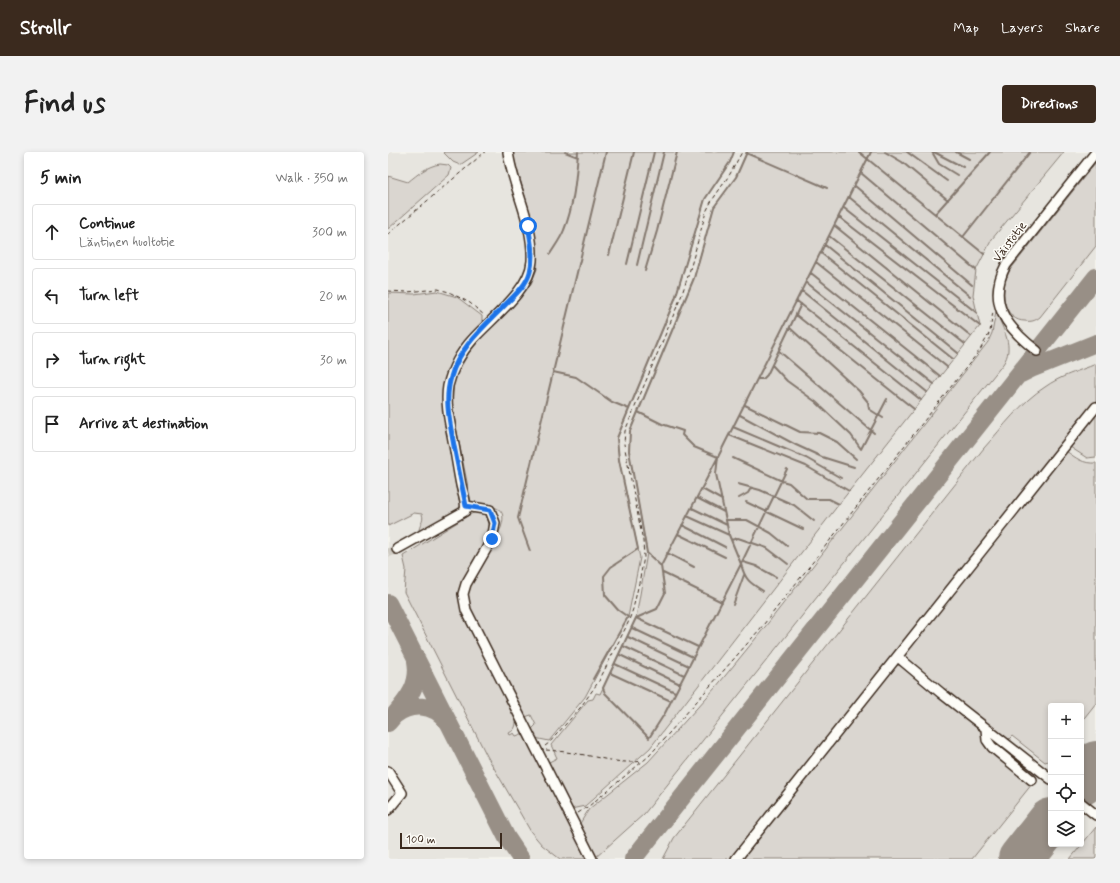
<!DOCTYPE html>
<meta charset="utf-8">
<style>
:root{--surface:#fff;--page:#f2f2f2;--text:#222;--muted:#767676;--line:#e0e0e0;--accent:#3b2a1e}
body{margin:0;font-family:Mynerve,sans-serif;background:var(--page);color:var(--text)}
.controls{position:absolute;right:12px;bottom:12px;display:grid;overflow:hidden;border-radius:4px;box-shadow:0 2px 6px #0003}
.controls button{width:36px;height:36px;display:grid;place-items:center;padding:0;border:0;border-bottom:1px solid var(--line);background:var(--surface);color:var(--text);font:20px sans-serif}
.scale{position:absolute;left:12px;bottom:10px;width:102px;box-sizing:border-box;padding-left:4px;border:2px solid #3b2a1e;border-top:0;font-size:11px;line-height:14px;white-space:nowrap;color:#3b2a1e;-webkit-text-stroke:3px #fdfcf7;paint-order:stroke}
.stop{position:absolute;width:12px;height:12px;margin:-9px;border:3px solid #1a73e8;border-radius:50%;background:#fff}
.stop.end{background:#1a73e8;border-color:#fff;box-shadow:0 1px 4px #0008}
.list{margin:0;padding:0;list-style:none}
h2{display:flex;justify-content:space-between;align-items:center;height:52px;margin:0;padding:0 16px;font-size:17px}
h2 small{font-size:13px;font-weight:400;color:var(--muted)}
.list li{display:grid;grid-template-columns:26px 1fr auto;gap:12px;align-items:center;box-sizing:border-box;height:56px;margin:0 8px 8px;padding:0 8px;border:1px solid var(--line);border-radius:4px}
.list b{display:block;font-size:15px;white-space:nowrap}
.list p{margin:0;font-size:13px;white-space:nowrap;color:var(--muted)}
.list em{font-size:13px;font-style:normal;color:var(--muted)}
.icon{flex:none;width:22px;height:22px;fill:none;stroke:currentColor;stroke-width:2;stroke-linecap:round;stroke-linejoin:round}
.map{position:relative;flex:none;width:708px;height:707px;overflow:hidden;border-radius:4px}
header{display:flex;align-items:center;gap:24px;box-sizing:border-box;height:56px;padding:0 20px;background:var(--accent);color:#fff}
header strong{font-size:19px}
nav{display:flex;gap:22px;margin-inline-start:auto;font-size:14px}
.intro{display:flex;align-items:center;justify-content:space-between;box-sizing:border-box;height:96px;padding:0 24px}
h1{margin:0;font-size:28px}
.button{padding:10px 18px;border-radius:4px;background:var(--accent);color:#fff;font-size:14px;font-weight:700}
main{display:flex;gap:24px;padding:0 24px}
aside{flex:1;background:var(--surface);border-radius:4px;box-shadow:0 2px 6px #0003}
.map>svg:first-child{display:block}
</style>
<header>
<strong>Strollr</strong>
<nav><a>Map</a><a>Layers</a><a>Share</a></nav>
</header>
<div class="intro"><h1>Find us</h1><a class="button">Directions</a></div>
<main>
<aside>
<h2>5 min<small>Walk · 350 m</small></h2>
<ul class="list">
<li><svg class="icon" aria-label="ahead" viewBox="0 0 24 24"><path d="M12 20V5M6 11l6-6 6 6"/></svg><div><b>Continue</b><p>Läntinen huoltotie</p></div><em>300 m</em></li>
<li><svg class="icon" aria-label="left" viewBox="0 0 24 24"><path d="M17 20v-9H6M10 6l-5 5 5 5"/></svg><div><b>Turn left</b></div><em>20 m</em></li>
<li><svg class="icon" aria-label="right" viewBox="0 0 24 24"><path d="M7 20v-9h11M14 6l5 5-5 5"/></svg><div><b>Turn right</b></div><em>30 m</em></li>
<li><svg class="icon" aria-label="arrive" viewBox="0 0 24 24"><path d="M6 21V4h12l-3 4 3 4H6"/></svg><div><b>Arrive at destination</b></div></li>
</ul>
</aside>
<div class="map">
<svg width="708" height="707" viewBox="0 0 708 707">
<rect width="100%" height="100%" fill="#f5f4ee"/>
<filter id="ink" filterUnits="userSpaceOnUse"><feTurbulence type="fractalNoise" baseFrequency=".025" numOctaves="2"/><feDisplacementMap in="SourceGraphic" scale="8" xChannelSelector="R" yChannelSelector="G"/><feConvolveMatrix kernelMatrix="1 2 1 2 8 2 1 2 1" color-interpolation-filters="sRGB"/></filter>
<g filter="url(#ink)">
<!-- built -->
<path fill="#e7e5df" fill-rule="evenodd" d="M0 0H708V707H0ZM663 554H693V692H663Z"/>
<!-- green -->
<path fill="#dad6d0" stroke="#8a8077" d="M55 0H91L72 13 65 10Z
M124 0H346L342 10 317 47 287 147 229 286 231 308 252 406 240 465 197 545 161 589 147 586 144 577 148 573 143 563 137 565 82 458 80 448V435L113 376C122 348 97 358 83 350L64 255 66 226 81 201 100 178 143 132 149 117 148 100 144 68Z
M359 0H676L604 87 588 118 585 143 592 174 451 352 262 596 197 654 183 657 159 611 169 606 163 593 200 548 205 547 208 541 212 542 248 466 259 401 241 299 242 279 306 126 326 55 348 25Z
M708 10V94L652 165C647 169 643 170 637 169 618 169 613 145 617 130 618 126 620 122 622 118Z
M52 12 60 13 63 16 61 23 0 77V24L20 30C30 22 39 14 52 12Z
M49 139 69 145 94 164V171L71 196 60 219 56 255 69 342 73 353 67 362 31 381C30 373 37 370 34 362L26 361 0 374V141L26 142Z
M608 160C615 177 627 195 615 212L256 662 207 706 191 673 201 657 260 610 328 535 373 480 600 190 604 181Z
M708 212V250L345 707H275L286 686 596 296C615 275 633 250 657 235 672 224 691 219 708 212Z
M708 262V305L699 306 682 295Z
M678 299C688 306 695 312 708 311V551L693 570V554H663V608L657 610 624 584 621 587 618 586 608 580 516 505 517 502Z
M90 359C101 364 103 373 100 384 88 405 73 424 71 449L128 564C128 572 129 577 121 581L122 583 126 581 128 584 136 581 200 707H172L154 693 143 680 99 604 16 440 18 417 15 404 81 363Z
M509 513 514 514 588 574 594 579 602 600 644 632 584 707H354Z
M708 675V707H682Z"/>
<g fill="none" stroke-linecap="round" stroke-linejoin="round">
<!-- stream -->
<path stroke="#84786e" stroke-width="2" d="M177 0 190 5
M471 0 596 102
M497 0 514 10 560 48
M519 0 559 29
M544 0 551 12 569 23
M546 0 575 15
M568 0 581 7
M358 1 439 36
M473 21 588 118
M467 34 584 133
M461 45 582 144
M456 56 589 161
M547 62 602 0
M451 65 592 174
M447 74 583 184
M441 84 577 192
M575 85 642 0
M437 93 570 201
M433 101 565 207
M162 102C167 94 173 86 176 78 186 54 188 25 190 0
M221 103 246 0
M428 110 559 215
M239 112 266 0
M249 113 276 0
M257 119 269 79 289 0
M423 121 552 224
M418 130 546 232
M414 139 539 240
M409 149 533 248
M408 163 526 257
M402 176 471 239 480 250 481 257 495 266
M391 199 486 281
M384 213 399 229 428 250 463 283 473 297 499 247
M165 220 188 225 224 250 241 257
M370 227H375L379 223 413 152
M357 253 412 280 431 281 449 290 468 307
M250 260 274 272 295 279 294 283 306 295 330 305 273 414
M352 263 408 293 434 305 466 315
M345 275 418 306 453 326
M341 283 418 314 461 339
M345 306 394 329 401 331 419 347H441L451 352
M350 332 372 338 406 353 426 369
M314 337 334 348
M309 346 336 360
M351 346 360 341 363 336
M358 350 415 377
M304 356 339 373
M299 364 341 383
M338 368H359L383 381 399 394
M294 373 337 395
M290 382 337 405
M343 388 350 386 379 396 400 412
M142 399 130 366 218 0
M279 401 306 415
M355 410 368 414 388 425
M275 421 334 450
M375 439C362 431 357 428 353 412L399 317
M345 453 356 423
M248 466 269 457 277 441 273 414 259 401 241 299 242 279 306 126 326 55 348 25 359 0
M244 476 305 505
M240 485 301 514
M235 494 296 523
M310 495 248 466 215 536 217 541 261 586 277 561 353 412 341 383 339 373 328 322 330 305 483 0
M232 503 292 532
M227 512 287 540
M222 521 283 549
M205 527 240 465 230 458 217 443 216 424 223 415 250 397 231 308 229 286 287 147 317 47 342 10 346 0"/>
<!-- taxiway -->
<path stroke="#988f86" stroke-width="18" d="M633 222 643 217 708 191
M0 451 119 686 133 707
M7 563C23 550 45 552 58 568
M0 571C16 551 33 536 28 509
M245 707 708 125"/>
<!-- runway -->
<path stroke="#988f86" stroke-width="46" d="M693 631 708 612
M633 707 663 669"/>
<!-- minor-tunnel -->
<path stroke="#d0ccc4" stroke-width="9" stroke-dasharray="9 4.5" stroke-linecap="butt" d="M0 401 9 397"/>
<!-- minor casing -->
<g stroke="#3b2a1e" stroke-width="12">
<path id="minor" d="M649 199C619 176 598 151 618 113L708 0
M78 354 102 358 107 371 104 387 78 432 75 442 78 458 204 707
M9 397 77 359C79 350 75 342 73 333 70 318 68 303 65 288 62 271 57 252 60 234 64 217 73 200 85 187 104 166 142 138 144 109 146 71 125 37 120 0
M510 505 553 541 663 627
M598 577 599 588 604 595 644 628
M0 619 14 641 0 658
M693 651 708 663
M348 707 708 255"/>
</g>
<!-- path -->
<path stroke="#3b2a1e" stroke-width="1" stroke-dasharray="4 3" stroke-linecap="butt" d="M0 82 97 0
M0 139 19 140 50 137 61 140 82 151 96 163
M157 594 161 591 192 556 211 529 240 471 245 457 251 431 256 405 255 389 236 292 237 279 293 145 301 121 318 60 323 50 342 22 354 0
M158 598C172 599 187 601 202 604 222 608 234 612 255 609
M190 661 201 654 261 604 372 477 592 198 602 180 605 159"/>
<!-- minor -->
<use href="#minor" stroke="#fdfcf7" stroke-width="9"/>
</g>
</g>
<g fill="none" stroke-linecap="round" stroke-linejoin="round" filter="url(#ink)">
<!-- route -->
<path stroke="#1a73e8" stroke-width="5" d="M104 387 107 371 102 358 78 354C74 334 70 314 66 294 62 271 56 248 63 225 71 195 98 173 119 151 128 142 139 132 142 120 146 105 143 89 140 74"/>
</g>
<g text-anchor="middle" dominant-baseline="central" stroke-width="3" stroke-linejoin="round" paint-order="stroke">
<!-- street labels -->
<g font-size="13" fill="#3b2a1e" stroke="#fdfcf7">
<text transform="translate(622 90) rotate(-53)">Väistötie</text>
</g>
</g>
</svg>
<div class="controls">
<button>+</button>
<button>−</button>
<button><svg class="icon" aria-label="locate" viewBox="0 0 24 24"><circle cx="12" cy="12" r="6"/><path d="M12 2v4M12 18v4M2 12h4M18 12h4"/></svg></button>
<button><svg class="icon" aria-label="layers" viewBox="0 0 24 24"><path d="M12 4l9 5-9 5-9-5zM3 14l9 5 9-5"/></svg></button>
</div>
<div class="scale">100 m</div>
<div class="stop" style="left:140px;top:74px"></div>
<div class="stop end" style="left:104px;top:387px"></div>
</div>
</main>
